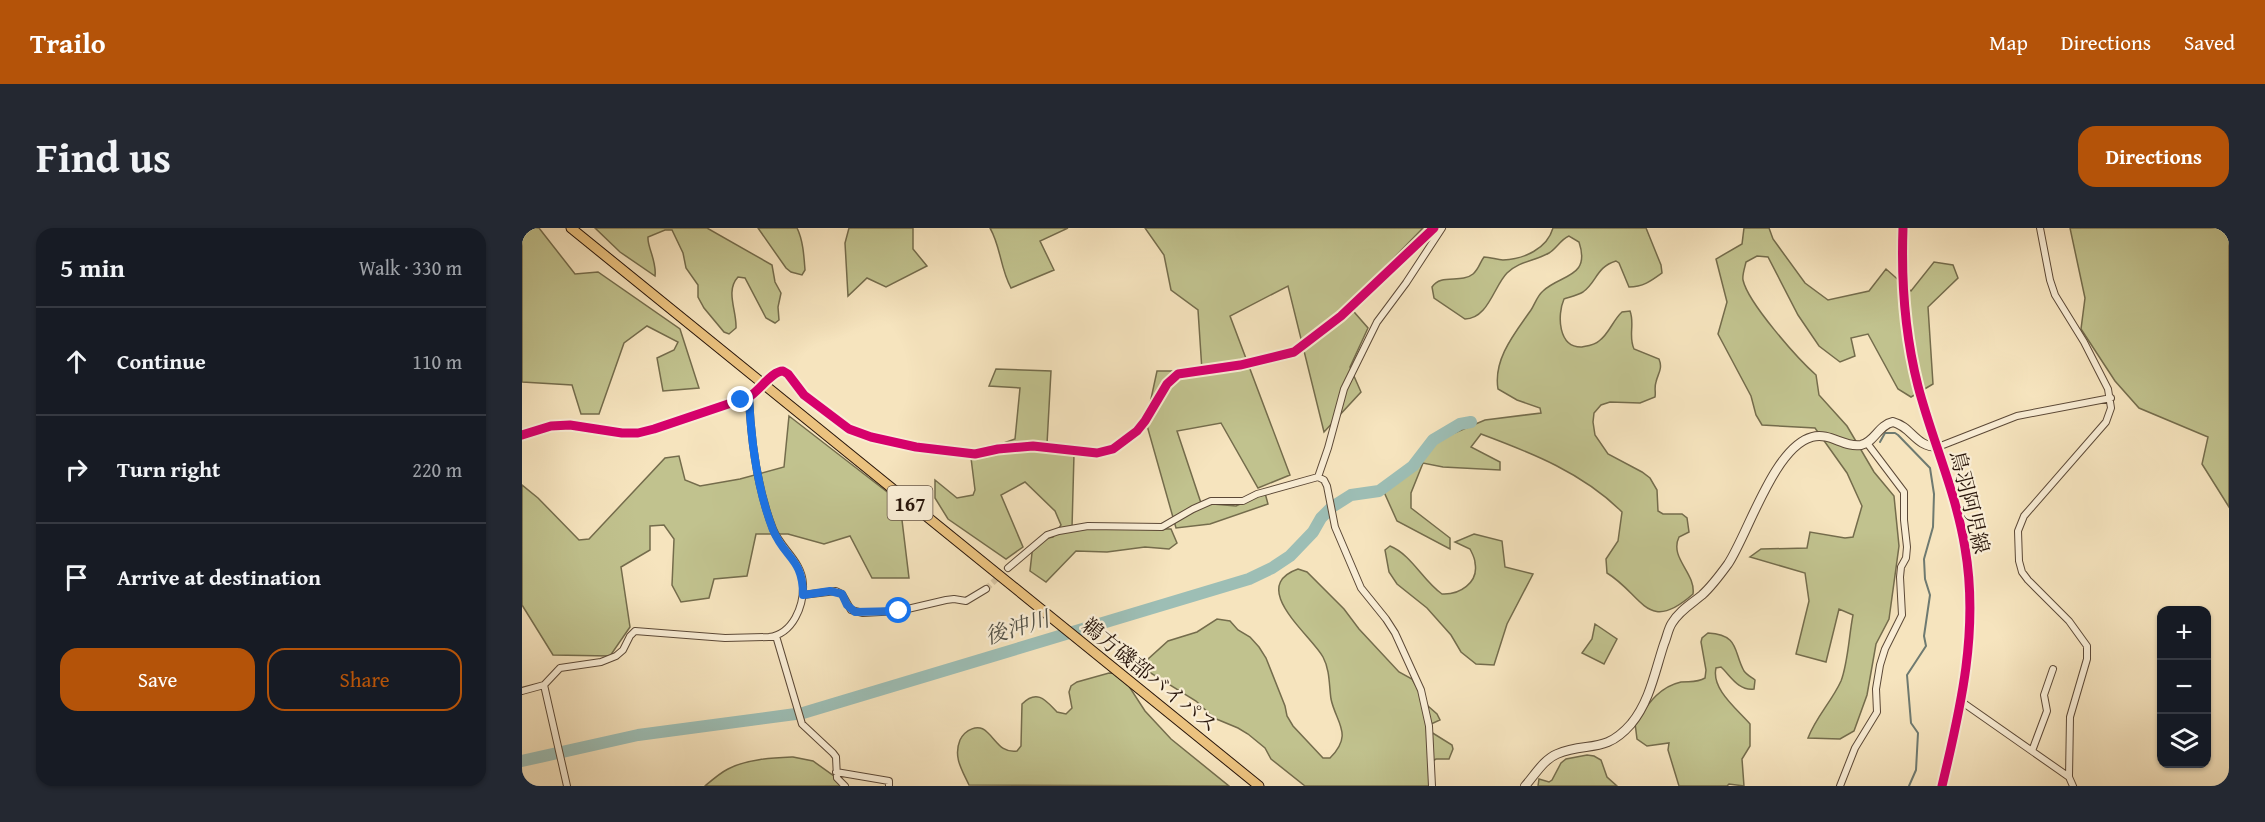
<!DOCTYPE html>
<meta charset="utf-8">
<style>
:root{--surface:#171b24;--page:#242831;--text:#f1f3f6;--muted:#9ea1a6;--line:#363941;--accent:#b45309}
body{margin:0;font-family:"Gentium Book Plus","Noto Serif JP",serif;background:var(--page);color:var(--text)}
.controls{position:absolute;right:18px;bottom:18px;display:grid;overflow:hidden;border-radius:12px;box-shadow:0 2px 4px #0004}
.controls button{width:54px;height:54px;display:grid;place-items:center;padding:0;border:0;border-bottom:2px solid var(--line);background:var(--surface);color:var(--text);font:30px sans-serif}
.stop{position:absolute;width:18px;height:18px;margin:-14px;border:4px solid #1a73e8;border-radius:50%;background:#fff}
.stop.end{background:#1a73e8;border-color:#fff;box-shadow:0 2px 6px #0008}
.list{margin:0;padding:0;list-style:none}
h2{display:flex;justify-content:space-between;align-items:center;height:78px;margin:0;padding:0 24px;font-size:26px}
h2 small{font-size:20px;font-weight:400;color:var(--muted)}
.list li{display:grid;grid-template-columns:39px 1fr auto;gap:18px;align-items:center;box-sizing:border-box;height:108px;padding:0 24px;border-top:2px solid var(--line)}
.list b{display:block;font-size:22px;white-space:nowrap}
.list em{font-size:20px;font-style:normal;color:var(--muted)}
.actions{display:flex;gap:12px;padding:18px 24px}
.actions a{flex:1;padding:14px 0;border:2px solid var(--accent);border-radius:18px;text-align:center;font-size:21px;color:var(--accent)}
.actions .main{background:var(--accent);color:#fff}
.icon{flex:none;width:33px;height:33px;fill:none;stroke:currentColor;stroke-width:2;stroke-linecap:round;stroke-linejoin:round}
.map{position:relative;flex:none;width:1707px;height:558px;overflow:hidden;border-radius:18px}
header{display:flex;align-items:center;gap:36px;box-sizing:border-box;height:84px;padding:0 30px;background:var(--accent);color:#fff}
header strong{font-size:28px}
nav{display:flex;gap:33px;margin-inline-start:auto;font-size:21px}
.intro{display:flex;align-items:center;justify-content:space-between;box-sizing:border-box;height:144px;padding:0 36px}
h1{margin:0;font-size:42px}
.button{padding:15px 27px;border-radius:18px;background:var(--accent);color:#fff;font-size:21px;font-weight:700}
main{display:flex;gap:36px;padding:0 36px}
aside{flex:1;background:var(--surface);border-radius:18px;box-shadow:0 2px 4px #0004}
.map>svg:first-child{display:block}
</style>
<header>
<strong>Trailo</strong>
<nav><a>Map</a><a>Directions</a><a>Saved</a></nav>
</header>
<div class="intro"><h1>Find us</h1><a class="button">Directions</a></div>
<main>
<aside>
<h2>5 min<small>Walk · 330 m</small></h2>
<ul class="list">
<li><svg class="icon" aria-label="ahead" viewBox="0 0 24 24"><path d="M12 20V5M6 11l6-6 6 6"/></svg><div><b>Continue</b></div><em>110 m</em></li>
<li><svg class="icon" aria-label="right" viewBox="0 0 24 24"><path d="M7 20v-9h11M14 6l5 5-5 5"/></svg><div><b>Turn right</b></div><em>220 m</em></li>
<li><svg class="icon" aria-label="arrive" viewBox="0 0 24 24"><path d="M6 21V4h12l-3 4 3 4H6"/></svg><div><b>Arrive at destination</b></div></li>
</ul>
<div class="actions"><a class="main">Save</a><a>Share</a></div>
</aside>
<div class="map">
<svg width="1707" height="558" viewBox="0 0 1707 558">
<rect width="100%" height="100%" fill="#f6e4be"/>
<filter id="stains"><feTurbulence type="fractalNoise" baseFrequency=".00333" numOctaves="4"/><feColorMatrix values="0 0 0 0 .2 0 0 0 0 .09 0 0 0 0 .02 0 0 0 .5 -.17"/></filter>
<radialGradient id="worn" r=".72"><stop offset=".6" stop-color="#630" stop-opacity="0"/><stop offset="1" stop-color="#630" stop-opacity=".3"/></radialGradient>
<!-- green -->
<path fill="#c1c28e" stroke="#746c4c" stroke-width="1.5" d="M0 0H17L53 46 76 44 158 101 177 160 141 163 135 130 152 122 156 114 125 98 102 115 77 186H59L50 157 0 154Z
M73 0H185L250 37 253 54 259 65 256 79 257 92 253 95 244 90 223 50 216 49C203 63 215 83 214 100L207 106 202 104 182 80 176 69V57L164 40 161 25 150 2H143L126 9C125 19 135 33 133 48L98 24Z
M236 0H275C281 12 282 28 283 42L280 47 269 44 264 40Z
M327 0H391V21L405 38 364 59 345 50 326 68 323 15Z
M468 0H546L518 13 532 42 489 60C478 40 479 19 468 0Z
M623 0H901L826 77 846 100 828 139 839 164 802 204 766 58 708 88 768 247 736 260 699 195 655 203 679 275 714 278 743 265 746 276 688 296 654 300 624 194 635 143H680L676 82 649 62 642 27Z
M1031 0H1124L1139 37 1140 45C1129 53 1121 59 1107 59L1097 35 1094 33C1074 39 1075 54 1061 64 1056 67 1048 69 1042 71 1035 87 1036 120 1060 119 1065 118 1073 117 1077 113 1087 106 1091 92 1100 84L1108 83C1113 96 1106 108 1112 121L1137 131C1141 141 1136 145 1134 154 1132 160 1134 164 1133 169L1118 175 1088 174 1079 177 1072 185 1071 194 1073 207 1086 226 1120 244 1128 250 1135 262 1136 283 1141 286H1160L1165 290 1167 304 1157 309C1147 330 1174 345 1171 366 1125 407 1121 367 1085 345L1084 331 1096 313 1100 284C1061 245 1010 225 959 206L949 219 978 234V242L921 239 901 235 889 265V280L928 310V321L875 293 862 264 887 246 914 214 930 206 963 192 1019 185 1018 180 995 172 976 161C971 131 993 105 1009 82 1013 76 1015 68 1021 63 1039 46 1069 50 1057 14L1047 8C1038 12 1035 20 1027 25 1013 33 997 33 985 45 972 58 966 91 943 91L912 70 910 59C919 45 939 56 951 46 957 41 958 34 962 29 969 29 975 32 981 32 1002 31 1025 21 1031 0Z
M1222 0H1247L1251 11 1283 55 1306 72 1347 63 1364 41 1389 63 1412 34 1431 37 1436 50 1406 79 1411 156 1389 169 1376 161 1346 106 1329 110 1333 128 1318 134 1297 118 1276 87 1246 29 1235 28 1224 34C1223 39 1220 47 1221 52 1226 75 1276 131 1294 147L1297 167 1325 198 1352 244 1372 268 1377 318 1367 391 1354 416 1345 467 1332 503 1318 511 1286 510C1294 489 1310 473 1319 453 1326 435 1327 407 1331 387L1317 381 1304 434 1274 426 1287 373 1283 345 1228 329 1239 321 1285 320 1288 304 1323 310 1331 309 1340 278 1325 245 1293 200 1240 197 1234 187 1229 168 1196 106 1205 74 1194 31 1220 16Z
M1548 0H1707V279L1680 236 1686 209 1617 180 1593 153 1559 101 1563 70Z
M474 141 529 143 525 216 552 226 550 300 649 301 655 315 647 321 623 319 585 324 554 323 524 354 508 343 511 316 516 312 531 309 539 297 533 283 503 254 479 267 501 319 484 331 426 291 413 270V252L435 270 451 267 453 262 449 230 425 224 426 219 462 222 493 211 498 160 467 158Z
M267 188 382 277 380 292 387 350H350L328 308 302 316 266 306H234L225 348 192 351 187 370 159 374 150 357 152 311 142 297 128 298V322L99 339 108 399 88 428 31 427 0 377V257L16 270 57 312 67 311 143 230 157 228 163 252 178 258 218 251 262 239Z
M952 306 980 313 983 339 1011 346 985 396 972 437 954 436 939 424 929 407 905 380 875 356 867 344 863 322 868 318C890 327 901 353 920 366 937 367 957 355 953 335 953 330 950 325 948 321L933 314Z
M776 341 785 344 822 381 837 401 877 444 890 451 906 478 915 486 918 492 909 496V504L930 517 931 521 927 531H914L907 535V558H783L749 531 743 520 726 506 716 500 692 490 674 473 627 444 623 439 625 432 646 413 675 404 695 391 708 393 716 402 728 409 737 419 744 430 763 478 765 488 771 498 801 530H808C832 506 814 495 809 471 807 457 808 442 801 429 790 408 725 359 776 341Z
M1073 396 1095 411 1082 436 1060 425 1070 411Z
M1186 405C1218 407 1211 423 1222 443 1225 447 1229 449 1233 452L1232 461C1216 463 1208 447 1199 439L1194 440C1189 461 1215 481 1228 496V518L1220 531 1222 558 1207 556 1205 558H1157L1146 522 1147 515 1125 518 1115 511 1113 495C1125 478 1136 459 1159 454 1168 453 1175 455 1183 450L1184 442 1179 414 1180 410Z
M587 445 599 446 623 483 649 511 707 558 447 557C440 542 431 529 438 512 443 502 456 495 465 504 475 513 479 525 495 523L499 518 500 476C516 460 525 474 535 484L544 486 550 480 547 464 549 458 555 454Z
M1065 527 1072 528 1079 532 1085 549 1095 558H1016L1017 551 1027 554 1030 552 1039 535 1044 531Z
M271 529 291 533 326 558H183C190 552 198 545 206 541 225 531 250 530 271 529Z"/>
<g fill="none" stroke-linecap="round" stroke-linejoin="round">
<!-- stream -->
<path stroke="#6e7a71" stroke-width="2" d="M1358 214 1363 205H1373L1376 207 1408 240 1412 266 1411 299 1402 331 1403 351 1408 367 1402 408 1404 418 1385 447 1389 495 1396 505 1394 542 1387 558"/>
<!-- river -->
<path stroke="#9dbeb5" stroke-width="12" d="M0 533 116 507 281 485 727 351 750 340 768 328 791 304 799 290 810 279 829 267 857 263 891 238 911 212 938 196 949 194"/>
<!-- minor-tunnel -->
<path stroke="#d7c5a3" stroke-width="6" stroke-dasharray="6 3" stroke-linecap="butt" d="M464 361 486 340"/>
<!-- minor casing -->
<g stroke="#5c4937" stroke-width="8">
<path id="minor" d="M1518 0 1528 52 1533 67 1562 114 1586 161 1589 180 1584 194 1502 288 1496 303 1497 333 1500 344 1506 352 1547 393 1565 418V431L1548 489 1547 549 1551 558
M0 207 29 198 48 197 100 205H116L132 201 227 169C238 162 250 143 261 143L266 146 282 167 327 201 349 209 394 219 453 226 476 221 511 218 575 225 591 221 615 203 623 193 645 156 656 146 718 137 772 124 819 88 912 0
M1416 219 1495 188 1589 170
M796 249 806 220 822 161 855 94 884 55 920 0
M486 340 525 307 537 303 566 298 640 299 671 281 689 273H721L735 266 796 249 802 252 805 258 813 299 839 360 864 391 873 405 899 462 907 498 910 558
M281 367 314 363 320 366 329 382 341 385 377 383 424 372 432 371 444 373 464 361
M254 408 280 496 311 525 314 529 315 550 323 558
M22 457 45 558
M0 463 22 457 38 440 79 434 94 428 101 422 108 408 113 403 203 410 247 409C271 406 282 378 281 356 280 333 259 321 251 301 235 260 229 213 227 169
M1440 474 1547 549
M1510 523 1525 483 1522 467 1531 441
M314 544 367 553V558
M1318 558 1333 520 1355 484 1354 461 1358 437 1363 421 1380 387 1378 349 1379 339 1384 330 1385 319 1382 292V264L1345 215"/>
</g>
<!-- tertiary casing -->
<g stroke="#5c4937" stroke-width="10">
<path id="tertiary" d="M1003 558C1013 547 1021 532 1035 526 1065 513 1082 527 1109 496 1128 473 1133 443 1142 416 1145 409 1146 401 1150 395 1157 383 1169 376 1180 367 1190 358 1198 347 1206 336 1226 306 1252 219 1290 209 1308 204 1322 220 1339 217 1353 214 1356 197 1371 194 1390 199 1393 219 1416 219"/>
</g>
<!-- secondary casing -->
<g stroke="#28150a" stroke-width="10">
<path id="secondary" d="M1381 0C1379 53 1383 107 1396 158 1410 212 1434 264 1443 320 1457 401 1439 479 1420 558"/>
</g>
<!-- trunk casing -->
<g stroke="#28150a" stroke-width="11">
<path id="trunk" d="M49 0 737 558"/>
</g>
<!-- minor -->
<use href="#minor" stroke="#f9edd5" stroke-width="6"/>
<!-- tertiary -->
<use href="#tertiary" stroke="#f9edd5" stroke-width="8"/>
<!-- secondary -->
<use href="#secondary" stroke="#f9edd5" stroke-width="8"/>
<!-- trunk -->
<use href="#trunk" stroke="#ebc27f" stroke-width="9"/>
<!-- cycleway casing -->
<g stroke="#f9edd5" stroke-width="13">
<path id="cycleway" d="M1381 0C1379 53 1383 107 1396 158 1410 212 1434 264 1443 320 1457 401 1439 479 1420 558
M0 207 29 198 48 197 100 205H116L132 201 227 169C238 162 250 143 261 143L266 146 282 167 327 201 349 209 394 219 453 226 476 221 511 218 575 225 591 221 615 203 623 193 645 156 656 146 718 137 772 124 819 88 912 0"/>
</g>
<!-- cycleway -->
<use href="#cycleway" stroke="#d6006c" stroke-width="9"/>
</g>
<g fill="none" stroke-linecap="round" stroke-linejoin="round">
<!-- route -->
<path stroke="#1a73e8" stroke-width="8" d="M219 172 227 169C229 213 235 260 251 302 263 331 281 330 281 367L308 363 320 366 325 377 333 384 377 383"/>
</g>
<g text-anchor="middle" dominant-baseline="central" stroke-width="4.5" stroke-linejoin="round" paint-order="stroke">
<!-- shield labels -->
<rect fill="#f9edd5" stroke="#675647" stroke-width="1.5" x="365.5" y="258" width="45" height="34" rx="4.5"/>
<g font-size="20" font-weight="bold" fill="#28150a">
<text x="388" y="275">167</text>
</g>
<!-- street labels -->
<g font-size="21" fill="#28150a" stroke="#f9edd5">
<text transform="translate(1448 274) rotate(76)">鳥羽阿児線</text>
<text transform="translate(628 447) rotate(39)">鵜方磯部バイパス</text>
</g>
<!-- water labels -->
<g font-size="22" font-style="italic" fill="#515046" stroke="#f9edd5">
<text transform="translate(495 399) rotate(-17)">後沖川</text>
</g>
</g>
<rect width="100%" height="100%" filter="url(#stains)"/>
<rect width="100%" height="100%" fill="url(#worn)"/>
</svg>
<div class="controls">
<button>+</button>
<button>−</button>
<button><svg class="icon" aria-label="layers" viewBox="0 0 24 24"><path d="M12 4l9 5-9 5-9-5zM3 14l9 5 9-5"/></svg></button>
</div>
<div class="stop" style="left:377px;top:383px"></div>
<div class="stop end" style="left:219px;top:172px"></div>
</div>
</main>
